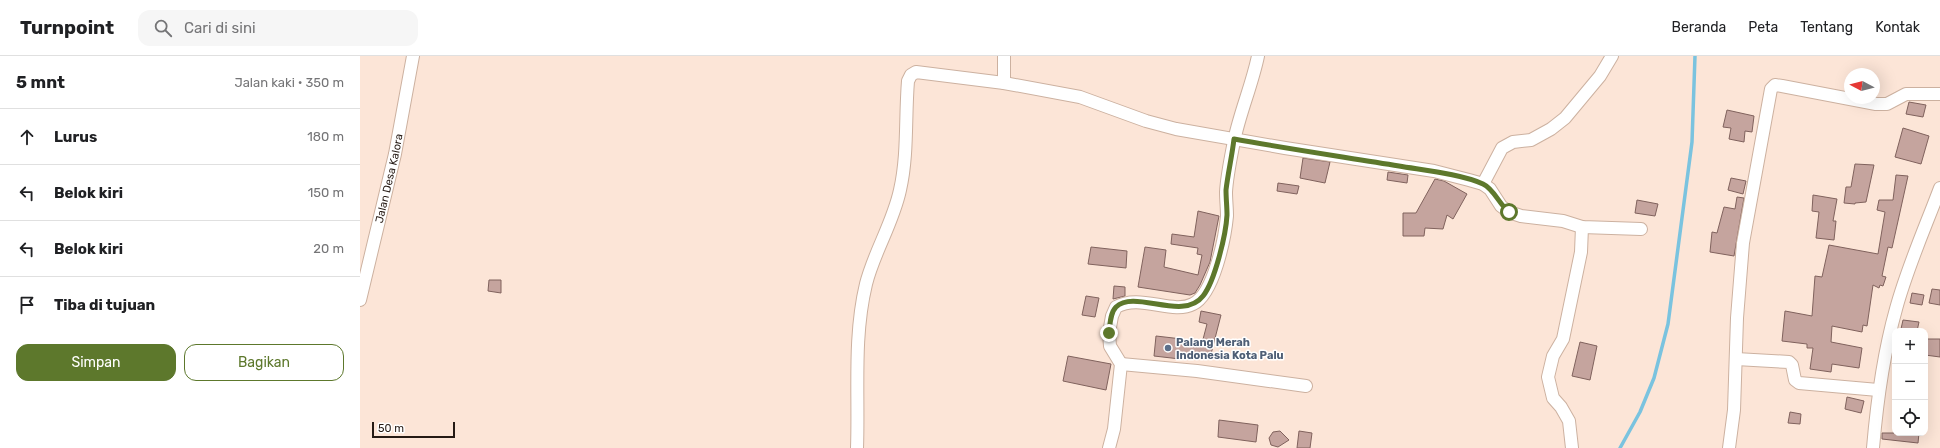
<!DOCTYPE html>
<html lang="id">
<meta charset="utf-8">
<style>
:root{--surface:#fff;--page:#f6f6f6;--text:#202124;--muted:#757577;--line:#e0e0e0;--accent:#5d782c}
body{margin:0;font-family:Rubik,sans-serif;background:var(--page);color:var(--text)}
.controls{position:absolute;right:12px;bottom:12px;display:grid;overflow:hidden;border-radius:8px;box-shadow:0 4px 16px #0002}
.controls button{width:36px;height:36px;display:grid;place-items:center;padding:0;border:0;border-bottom:1px solid var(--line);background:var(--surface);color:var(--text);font:20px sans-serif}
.compass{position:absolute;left:1484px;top:12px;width:36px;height:36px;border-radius:50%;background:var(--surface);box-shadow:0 4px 16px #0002;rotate:277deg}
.scale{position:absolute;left:12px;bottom:10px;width:83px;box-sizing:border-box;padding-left:4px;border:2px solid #251a14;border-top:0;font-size:11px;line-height:14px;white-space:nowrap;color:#251a14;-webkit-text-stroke:3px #fff;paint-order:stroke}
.stop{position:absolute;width:12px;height:12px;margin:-9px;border:3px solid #5d782c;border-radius:50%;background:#fff}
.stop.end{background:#5d782c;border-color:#fff;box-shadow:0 1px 4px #0008}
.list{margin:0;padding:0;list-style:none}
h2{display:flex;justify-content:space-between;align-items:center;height:52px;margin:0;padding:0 16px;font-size:17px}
h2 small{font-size:13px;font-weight:400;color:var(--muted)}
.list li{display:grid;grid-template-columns:26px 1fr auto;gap:12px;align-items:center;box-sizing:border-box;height:56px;padding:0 16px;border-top:1px solid var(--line)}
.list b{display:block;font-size:15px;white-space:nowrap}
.list em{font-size:13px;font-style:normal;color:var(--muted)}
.actions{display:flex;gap:8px;padding:12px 16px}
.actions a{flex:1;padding:9px 0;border:1px solid var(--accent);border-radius:12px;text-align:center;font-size:14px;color:var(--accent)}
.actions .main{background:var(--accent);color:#fff}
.icon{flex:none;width:22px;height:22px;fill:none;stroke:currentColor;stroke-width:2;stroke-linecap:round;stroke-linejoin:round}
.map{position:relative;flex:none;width:1580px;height:392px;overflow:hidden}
header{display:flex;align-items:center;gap:24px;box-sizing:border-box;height:56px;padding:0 20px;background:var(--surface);border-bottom:1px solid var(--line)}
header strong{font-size:19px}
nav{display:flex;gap:22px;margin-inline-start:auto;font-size:14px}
.search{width:280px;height:36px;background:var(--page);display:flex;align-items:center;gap:10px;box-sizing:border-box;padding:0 14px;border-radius:12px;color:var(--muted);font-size:15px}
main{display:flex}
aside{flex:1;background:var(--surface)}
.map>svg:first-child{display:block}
</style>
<header>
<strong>Turnpoint</strong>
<div class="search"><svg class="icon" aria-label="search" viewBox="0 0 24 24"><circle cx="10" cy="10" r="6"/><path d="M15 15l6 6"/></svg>Cari di sini</div>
<nav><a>Beranda</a><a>Peta</a><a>Tentang</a><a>Kontak</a></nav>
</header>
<main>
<aside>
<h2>5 mnt<small>Jalan kaki · 350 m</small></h2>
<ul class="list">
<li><svg class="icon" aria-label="ahead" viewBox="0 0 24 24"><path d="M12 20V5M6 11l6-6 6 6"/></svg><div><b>Lurus</b></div><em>180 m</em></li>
<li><svg class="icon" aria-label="left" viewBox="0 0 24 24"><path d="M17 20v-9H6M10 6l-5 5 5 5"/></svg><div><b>Belok kiri</b></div><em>150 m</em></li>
<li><svg class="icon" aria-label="left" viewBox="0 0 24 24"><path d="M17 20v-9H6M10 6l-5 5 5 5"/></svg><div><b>Belok kiri</b></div><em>20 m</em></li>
<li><svg class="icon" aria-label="arrive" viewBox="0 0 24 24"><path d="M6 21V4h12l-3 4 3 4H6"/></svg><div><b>Tiba di tujuan</b></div></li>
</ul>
<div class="actions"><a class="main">Simpan</a><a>Bagikan</a></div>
</aside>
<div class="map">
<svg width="1580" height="392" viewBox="0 0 1580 392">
<rect width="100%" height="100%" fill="#fce5d7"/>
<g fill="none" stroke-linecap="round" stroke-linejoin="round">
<!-- stream -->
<path stroke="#7ac3df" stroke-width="3.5" d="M1260 392 1280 356 1294 322 1308 268 1332 86 1335 0"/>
</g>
<!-- building -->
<path fill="#c5a49e" stroke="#80625d" d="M1549 46 1566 49 1563 61 1546 58Z
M1367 54 1394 60 1392 76 1385 75 1384 86 1369 83 1371 72 1363 71Z
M1543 72 1569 80 1561 108 1535 101Z
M943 102 970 106 965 127 940 122Z
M1495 108 1514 109 1506 146 1495 147V148L1484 147 1486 131H1491Z
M1028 116 1048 119 1047 127 1027 124Z
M1536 119 1548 120 1532 192 1528 191 1522 220 1526 221 1523 230 1520 229 1519 232 1513 229 1507 270 1503 269 1502 276 1472 270 1471 286 1502 292 1499 312 1472 308 1471 316 1450 313 1453 292H1447V288L1422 285 1425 255 1452 260 1455 220 1462 221 1469 189 1518 198 1525 156 1517 154 1519 144H1533Z
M1371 122 1386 125 1383 138 1368 134Z
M1075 123 1084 125 1107 138 1093 163 1087 159 1083 173 1065 172 1064 180H1043V157H1056Z
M918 127 939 130 937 138 917 135Z
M1453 139 1477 143 1473 165H1476L1474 184 1456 182 1459 156 1452 155Z
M1377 141 1384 142 1374 200 1350 196 1352 176 1357 177 1364 151 1375 153Z
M1277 144 1298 148 1295 160 1275 157Z
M838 155 859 160 850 206 840 229 835 237 830 239 778 231 785 191 806 194 804 211 838 219 842 199 837 198 838 192 811 188 812 178 834 181Z
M731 191 767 195 766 212 728 208Z
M129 224H141V237L128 235Z
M754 230 765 231V240L753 243Z
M1572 233 1580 234V249L1569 247Z
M1552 237 1564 239 1562 249 1550 247Z
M726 240 739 242 735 261 722 259Z
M841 255 861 259 850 302 820 298V303L794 300 796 280 822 283V288L841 291 847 268 839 266Z
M1543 264 1559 266 1557 275 1541 273Z
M1565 283H1580V301L1565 299Z
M1220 286 1237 290 1230 324 1212 320Z
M708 300 751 308 746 334 703 325Z
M1487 341 1504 345 1501 357 1485 353Z
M1430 356 1441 358 1440 368 1428 367Z
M859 364 898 369 896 386 858 381Z
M920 375 929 384 918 391 911 389 909 382 913 376Z
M939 375 952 377 950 392H937Z
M1522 377H1559L1558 387 1522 383Z"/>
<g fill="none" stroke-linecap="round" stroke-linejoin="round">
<!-- minor casing -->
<g stroke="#ccb1a0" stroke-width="14">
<g id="minor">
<path d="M644 27V0"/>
<path d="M1123 128 1142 92 1153 86 1171 84 1191 73 1205 62 1240 20 1252 0"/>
<path id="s1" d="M0 244 35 98 53 0"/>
<path d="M1376 303 1429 306 1432 309 1435 324 1439 327 1518 334"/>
<path d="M761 308 837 315 946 330"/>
<path d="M497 392C499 338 493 282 506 228 514 196 533 167 540 134 548 99 545 62 548 25L551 19 556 16 644 27 720 41 786 65 816 73 925 92 1074 115 1109 124 1123 128 1130 133 1141 150 1149 156 1161 160 1203 165 1222 171 1281 173"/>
<path d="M749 392 754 373 761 308 750 290 749 277 752 260 756 251C780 237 812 259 833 248 854 238 865 181 867 160 867 152 866 144 866 136 867 119 871 101 874 85 880 56 892 29 898 0"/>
<path d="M1212 392 1209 365 1201 351 1193 342 1188 321 1193 300 1203 283 1221 196 1222 171"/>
<path d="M1369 392 1374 354 1377 262 1383 187 1411 33 1415 29 1422 30 1516 48H1527L1546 38H1580"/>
<path d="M1513 392C1517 345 1523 299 1536 253 1547 212 1565 172 1580 132"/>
</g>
</g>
<!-- minor -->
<use href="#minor" stroke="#fff" stroke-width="12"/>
</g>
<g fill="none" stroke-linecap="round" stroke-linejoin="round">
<!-- route -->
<path stroke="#5d782c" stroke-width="5" d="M749 277C750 269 750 257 756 251 775 233 823 266 843 240 855 225 866 178 867 159 867 151 866 142 866 134 868 117 872 100 874 83 929 93 984 101 1039 110 1062 114 1102 118 1123 128 1134 133 1139 148 1149 156"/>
</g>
<!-- markers -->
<circle fill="#5c6f8a" stroke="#fff" stroke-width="1.5" cx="808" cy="292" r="4"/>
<g text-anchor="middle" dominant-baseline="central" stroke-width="3" stroke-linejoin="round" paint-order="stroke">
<!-- street labels -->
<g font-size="11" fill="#251a14" stroke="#fff">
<text stroke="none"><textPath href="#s1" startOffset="125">Jalan Desa Kalora</textPath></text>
</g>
<!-- service labels -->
<g font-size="11" font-weight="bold" fill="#4e5e75" stroke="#fff" text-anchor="start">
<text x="816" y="286">Palang Merah<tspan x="816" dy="13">Indonesia Kota Palu</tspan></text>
</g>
</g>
</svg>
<div class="controls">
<button>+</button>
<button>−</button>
<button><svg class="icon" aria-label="locate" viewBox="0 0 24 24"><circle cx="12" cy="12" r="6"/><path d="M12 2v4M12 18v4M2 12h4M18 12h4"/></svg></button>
</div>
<svg class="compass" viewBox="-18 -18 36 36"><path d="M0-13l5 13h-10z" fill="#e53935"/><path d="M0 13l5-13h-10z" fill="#757577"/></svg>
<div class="scale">50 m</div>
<div class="stop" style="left:1149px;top:156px"></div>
<div class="stop end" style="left:749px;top:277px"></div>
</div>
</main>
